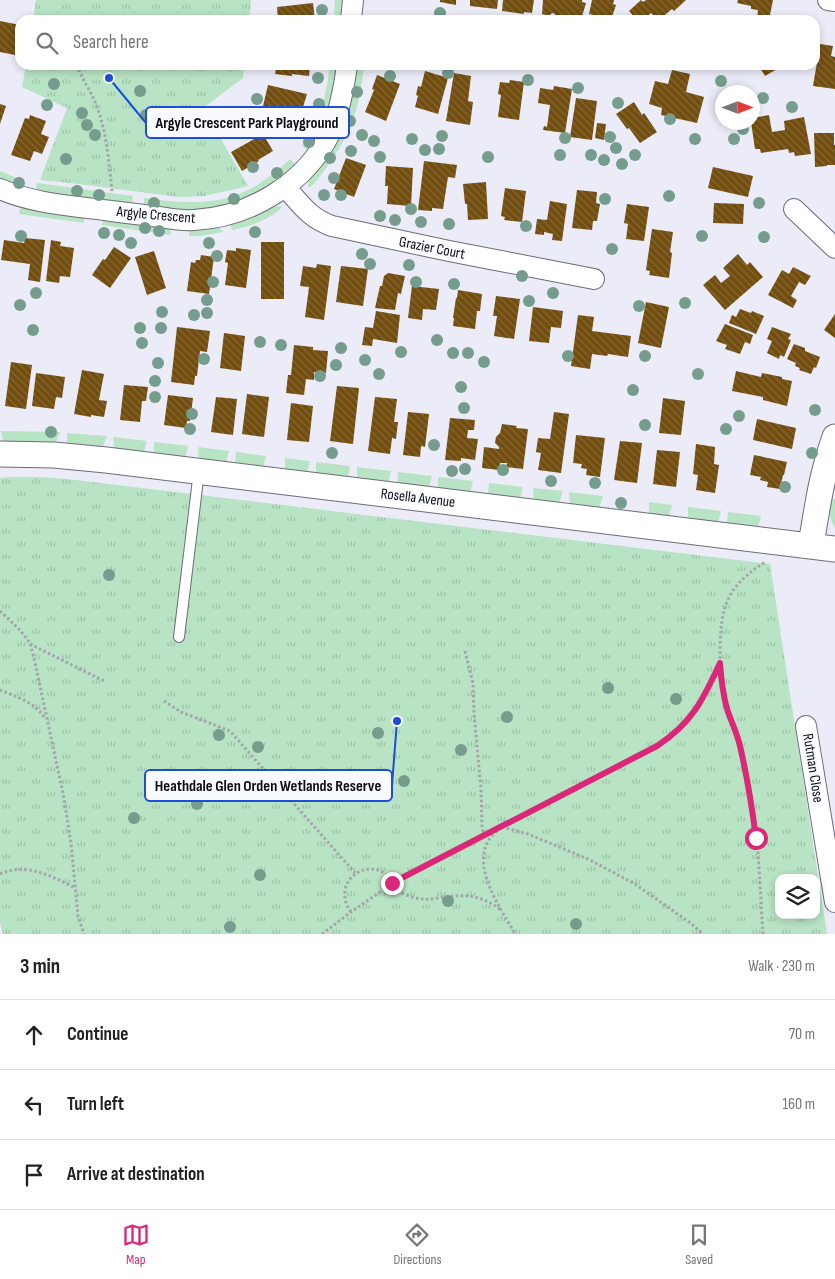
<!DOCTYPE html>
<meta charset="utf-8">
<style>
:root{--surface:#fff;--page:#f6f6f6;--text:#222;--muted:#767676;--line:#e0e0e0;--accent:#db2777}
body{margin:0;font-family:"Sofia Sans Condensed",sans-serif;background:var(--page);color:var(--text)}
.controls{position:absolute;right:15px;bottom:15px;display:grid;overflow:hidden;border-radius:10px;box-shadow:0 2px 8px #0003}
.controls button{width:45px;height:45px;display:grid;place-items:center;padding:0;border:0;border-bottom:1px solid var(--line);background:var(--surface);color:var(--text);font:25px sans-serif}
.compass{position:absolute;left:715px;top:85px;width:45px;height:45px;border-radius:50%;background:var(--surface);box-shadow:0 2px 8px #0003;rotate:90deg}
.stop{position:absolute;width:15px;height:15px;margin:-11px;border:4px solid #db2777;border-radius:50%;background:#fff}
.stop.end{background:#db2777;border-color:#fff;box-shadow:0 1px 5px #0008}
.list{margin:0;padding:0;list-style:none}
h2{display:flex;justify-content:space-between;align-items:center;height:65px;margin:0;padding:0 20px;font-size:21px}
h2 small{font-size:16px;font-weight:400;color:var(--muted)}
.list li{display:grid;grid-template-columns:32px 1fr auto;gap:15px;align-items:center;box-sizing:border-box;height:70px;padding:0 20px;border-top:1px solid var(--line)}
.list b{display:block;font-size:19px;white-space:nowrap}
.list em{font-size:16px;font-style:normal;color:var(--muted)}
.icon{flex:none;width:28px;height:28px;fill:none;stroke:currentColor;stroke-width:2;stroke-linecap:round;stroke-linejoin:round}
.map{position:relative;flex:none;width:835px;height:934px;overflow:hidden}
.search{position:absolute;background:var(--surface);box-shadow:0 2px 8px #0003;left:15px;right:15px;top:15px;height:55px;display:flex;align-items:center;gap:12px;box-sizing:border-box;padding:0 18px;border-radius:15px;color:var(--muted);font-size:19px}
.sheet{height:275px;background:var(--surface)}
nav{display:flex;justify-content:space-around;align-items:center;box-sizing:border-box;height:70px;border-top:1px solid var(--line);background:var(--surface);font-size:14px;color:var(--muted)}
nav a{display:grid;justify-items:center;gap:2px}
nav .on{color:var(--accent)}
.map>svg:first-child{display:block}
</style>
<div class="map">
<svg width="835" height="934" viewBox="0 0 835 934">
<defs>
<pattern id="park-tufts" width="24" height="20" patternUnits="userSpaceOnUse" patternTransform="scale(1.25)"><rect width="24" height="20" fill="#b8e3c4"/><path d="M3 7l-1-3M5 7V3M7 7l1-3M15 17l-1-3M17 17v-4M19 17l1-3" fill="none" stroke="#9dc2a7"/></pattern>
<pattern id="building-back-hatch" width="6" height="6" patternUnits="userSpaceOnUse" patternTransform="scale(1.25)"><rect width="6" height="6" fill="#724d0d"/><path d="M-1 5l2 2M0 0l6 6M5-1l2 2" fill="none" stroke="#836838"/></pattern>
</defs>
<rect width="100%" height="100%" fill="#ebecf8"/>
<!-- green -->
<path fill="#b8e3c4" d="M335 0H343L342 20H334Z
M330 65H338L330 106 322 129 308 151 302 146C319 121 327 95 330 65Z
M356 65H364C362 89 357 114 346 136 340 148 332 160 324 171 319 177 315 185 308 188V183Z
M290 159 294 163V166C265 191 232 208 194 210 177 211 160 208 144 206V198C206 207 244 204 290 159Z
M0 171 22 180 20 187 0 179Z
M37 183 133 196 132 202 120 203 36 191Z
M24 206 82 215 84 218V223L19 214 20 209Z
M278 206H282C276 218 245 228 232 230L230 223 271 207Z
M108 219 169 227 171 231 170 235 102 225 103 220Z
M218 226 223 232 200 236H189V231L192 228Z
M1 431 60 432 56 442 3 441Z
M67 433 107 436 103 446 67 443Z
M113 437 147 441 144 452 114 448Z
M154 442 188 446 185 458 154 454Z
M198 447 229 451 226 463 199 460Z
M236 452 266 456 263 467 235 464Z
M285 458 310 461 307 473 285 470Z
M316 462 350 466 348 478 316 474Z
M357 467 391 471 388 482 357 479Z
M398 472 432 476 429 488 397 484Z
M438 477 473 481 470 493 438 489Z
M489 483 523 487 520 498 488 494Z
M533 488 563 491 559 503 534 500Z
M569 492 603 496 599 508 570 504Z
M829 499H835V528C829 518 828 510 829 499Z
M649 502 672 505 669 516 649 514Z
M688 507 721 511 718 522 688 518Z
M728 512 761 516 759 524 757 527 727 523Z"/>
<!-- park -->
<path fill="url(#park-tufts)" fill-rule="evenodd" d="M36 0H251L249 20H33Z
M26 65H244L243 78 203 108 248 186 205 196 179 197 70 183 40 180 67 108 22 87Z
M13 477H39L67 479 770 564 827 934H3L0 923V478ZM779 878H816V915H779Z"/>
<!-- building -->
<path fill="url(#building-back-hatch)" d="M440 0H456V5L440 2Z
M470 0H498L497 9 470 6Z
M503 0H534L532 13 524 12V14L502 11Z
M543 0H582V2L586 3 581 20 573 19V20H567L568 16 555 15V14L552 13 549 16 542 14Z
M592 0H614L613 4 616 5 612 17 603 15 602 17 589 14Z
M641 0 643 2 646 0H686L674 11 672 9 659 20H658L651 13 643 20H637L629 11Z
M738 0H773L769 20 757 18 758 10 751 9V6L737 3Z
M313 3 315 20H278L277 7Z
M0 21 20 25V32L15 55 0 52Z
M820 44 833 46 831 56 835 57V89L813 86Z
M262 65H310L309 76 292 74V76L275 74 276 69 261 67Z
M758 65H784L765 76Z
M672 70 690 74 686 92 704 97 697 123 661 115 662 108 649 104 655 81 668 84Z
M425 71 448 78 438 114 415 107 418 96 416 95 418 86 421 87Z
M454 73 471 76 468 101 473 102 470 125 446 121Z
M377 75 400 84 386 121 365 112 374 90 372 89Z
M510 80 524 82 519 120 498 117 501 95 498 94 500 82 509 83Z
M268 85 307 94 303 107 301 106 299 115 263 106Z
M554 86 572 89 565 133 543 130 544 126 547 127 550 105 538 103 540 88 553 90Z
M576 98 597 101 592 140 570 137Z
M634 102 642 115 644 113 657 132 640 143 629 128 627 129 616 114Z
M0 104 6 106 0 124Z
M30 115 46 121 41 134 49 137 42 154 34 151 30 161 11 155 25 118 29 119Z
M769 115 772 132 785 130 784 121 804 117 811 154 795 156 794 152 789 153 788 149 761 153 760 149H755L751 122H752V118Z
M597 123 606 124 604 140 595 138Z
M814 133H834V145H835V165H827V166L815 167Z
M263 134 273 151 258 160 259 161 242 171 231 152Z
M346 158 366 165 354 197 334 189Z
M424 161 457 165 455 178 448 177 443 209 432 208V211L418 210Z
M386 166 413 168 411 206 387 204 388 186H385Z
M713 167 753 176 748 197 708 188Z
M486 182 488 219 468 220 467 204H465L463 184Z
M505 188 526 191 522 222 504 220 505 217 501 216Z
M577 190 597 192 596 203 600 204 597 221H593L592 230 572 228Z
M550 201 567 204 562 241 552 240 553 234 544 232V235L535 234 537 219 547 220Z
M714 203 744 204 743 224 713 223Z
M627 204 649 207 644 241 626 239 628 224 624 223Z
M652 229 673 232 670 252 672 253 669 278 649 275 650 271 646 270Z
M25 238 45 240 40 282 28 280 30 264 1 260 4 240 24 243Z
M51 240 61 242 60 246 74 248 70 277 60 276 59 283 46 281Z
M261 242H284V299H261Z
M114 247 131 258 110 288 92 275 103 259 105 260Z
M236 248 251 250 246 288 225 285 228 263 225 262 227 250 236 251Z
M154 251 166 288 147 295 135 257Z
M738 254 747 265 750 262 763 277 725 310 703 285 715 275 721 283 730 276 723 268Z
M201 255 214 257 209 294 187 291 191 262 195 263 196 260H200Z
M317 264 331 266 324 320 305 317 309 287 300 286 303 266 316 268Z
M341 266 368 269 363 306 336 302Z
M793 267 811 276 805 285 799 282 791 296 797 300 793 308 768 295 782 270 789 274Z
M388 273 405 276 401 294 398 293 395 310 375 308 380 286H382L384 276Z
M412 286 439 289 436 310 423 309 422 320 408 318Z
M458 290 482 294 480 311H477L475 329 453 326 454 318H453L456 298H457Z
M496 296 520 299 514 339 494 336 497 316H493Z
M646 302 669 307 661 348 638 343Z
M533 307 563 311 561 328 551 327 549 343 529 341Z
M740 309 751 313 752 311 764 316 756 334 729 323 732 315 736 317Z
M376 311 400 315 397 343 373 339 372 346 362 345 365 327 373 328Z
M835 314V338L824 330Z
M578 315 594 317 592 331 631 336 628 357 608 354 607 356 592 354 590 369 571 366Z
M725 324 753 335 750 344 745 342 740 354 725 349 727 345 716 341Z
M177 327 210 331 207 352 200 351 197 376H195L194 385 171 382Z
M772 327 791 334 788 339 791 340 784 357 780 355 779 359 767 353 772 341 767 339Z
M224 333 245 336 241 371 220 368Z
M794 344 805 348V351L820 357 816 368 814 367 811 374 799 370 800 368 795 366 796 363 787 359Z
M294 345 313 347V350L328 351 326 373 314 372V380L306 379 304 395 286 393 288 375H291Z
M11 362 32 365 26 409 5 406Z
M82 370 104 374 99 400 107 401 104 417 91 415V417L74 414Z
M736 371 761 377 762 373 782 377V379L792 381 787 406 763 400V397L732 391Z
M36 373 65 377 62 398 56 397 54 409 32 406Z
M124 385 148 387 146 401H142L140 422 120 420Z
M337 386 359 388 353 444 330 441Z
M247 394 269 397 264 437 242 434Z
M168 395 193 398 190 421H187L186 428 164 425Z
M216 397 237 399 233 435 211 432Z
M375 397 397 399 394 422H398L396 439 392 438 390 454 368 451Z
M663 398 685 401 681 435 659 433Z
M291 403 313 406 309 442 287 440Z
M408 412 429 414 425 447 421 446 420 457 403 455Z
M554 412 569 414 561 473 538 470 541 453 536 452 538 438 550 439Z
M450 418 475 420 474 430H468L467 438 478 439 475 460 461 458V461L445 460Z
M757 419 796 428 792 449 753 440Z
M502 424 517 426 516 428 528 429 523 469 506 467 507 463H500L499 470 482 468 484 447 499 449V447L495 443 496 437 500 433Z
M576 435 605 438 600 477 586 475 587 469 581 468 582 464 573 463Z
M620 441 642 443 637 483 614 480Z
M696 444 715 447 714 464 719 465 715 493 696 490 698 475 693 474Z
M657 450 680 452 676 487 653 484Z
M754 455 787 462 784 475H783L780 489 767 487 768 482 760 480 761 477 750 475Z"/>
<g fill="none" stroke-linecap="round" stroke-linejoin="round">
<!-- service casing -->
<g stroke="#6c6d77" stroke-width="12">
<path id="service" d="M179 637 199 471"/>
</g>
<!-- minor casing -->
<g stroke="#6c6d77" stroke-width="22">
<path id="minor" d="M828 0 835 1
M351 20 353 0
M285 187C301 204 309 218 332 226L449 251 594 279
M0 189C34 204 75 206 111 211 128 213 144 215 160 217 172 219 183 221 194 220 250 217 307 183 331 131 340 110 344 88 347 65
M794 209 835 248
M806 726 835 902"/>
</g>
<!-- tertiary casing -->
<g stroke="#6c6d77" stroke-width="27">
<path id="tertiary" d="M0 454 54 455 106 460 835 549
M811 545C817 508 822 473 835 437"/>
</g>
<!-- path -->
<path stroke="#a3a4ad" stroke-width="3" stroke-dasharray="2.5 2.5" stroke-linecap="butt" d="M77 65C82 80 92 92 97 107 107 134 109 163 112 191
M0 611 20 630 30 643 34 658 64 798 71 843 78 916 84 934
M30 644 104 681
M465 651 473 683 474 714 481 789 482 826 484 836
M0 690C15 696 37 703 45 719
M164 701 181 712 230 731 355 873
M502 827 528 834 588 859 635 884 689 922 703 934
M497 831C464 858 500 907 515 934
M0 874C25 862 52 876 75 888
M351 912C346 905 344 898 345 890 348 873 369 863 384 873 390 878 393 886 399 891 404 895 417 899 424 899 430 900 437 898 443 897 467 894 481 895 501 910
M322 934 351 912 393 883 657 746C692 723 703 700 719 663
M763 934C760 890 759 845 752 802 748 782 744 761 739 742 733 724 725 707 722 688 720 674 720 660 720 646 721 618 723 597 745 577 752 571 758 566 766 562"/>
<!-- service -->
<use href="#service" stroke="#fff" stroke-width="10"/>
<!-- minor -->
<use href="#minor" stroke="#fff" stroke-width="20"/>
<!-- tertiary -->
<use href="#tertiary" stroke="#fff" stroke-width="25"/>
</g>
<!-- trees -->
<g fill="#759c8c">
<circle cx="322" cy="10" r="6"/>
<circle cx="440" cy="13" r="6"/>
<circle cx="448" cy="73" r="6"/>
<circle cx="390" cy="76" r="6"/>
<circle cx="318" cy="78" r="6"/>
<circle cx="528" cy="80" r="6"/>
<circle cx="721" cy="81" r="6"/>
<circle cx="54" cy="84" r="6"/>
<circle cx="578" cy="88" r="6"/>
<circle cx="140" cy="91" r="6"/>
<circle cx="357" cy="92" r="6"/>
<circle cx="763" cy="98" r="6"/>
<circle cx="257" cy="99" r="6"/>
<circle cx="618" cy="103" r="6"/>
<circle cx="319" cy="104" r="6"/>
<circle cx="47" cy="105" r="6"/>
<circle cx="792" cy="107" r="6"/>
<circle cx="82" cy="113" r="6"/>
<circle cx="146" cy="115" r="6"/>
<circle cx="670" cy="119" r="6"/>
<circle cx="350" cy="121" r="6"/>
<circle cx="87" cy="125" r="6"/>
<circle cx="743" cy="129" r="6"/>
<circle cx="95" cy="135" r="6"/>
<circle cx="362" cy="135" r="6"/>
<circle cx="442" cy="136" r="6"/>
<circle cx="610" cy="137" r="6"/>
<circle cx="565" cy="138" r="6"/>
<circle cx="412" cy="139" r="6"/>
<circle cx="695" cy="139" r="6"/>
<circle cx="734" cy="139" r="6"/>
<circle cx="374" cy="141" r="6"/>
<circle cx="309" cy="142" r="6"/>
<circle cx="616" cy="148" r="6"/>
<circle cx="439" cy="149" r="6"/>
<circle cx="425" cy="150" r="6"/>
<circle cx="351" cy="151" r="6"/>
<circle cx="560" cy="155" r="6"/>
<circle cx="591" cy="155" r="6"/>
<circle cx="635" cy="155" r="6"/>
<circle cx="380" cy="157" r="6"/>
<circle cx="488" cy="157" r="6"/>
<circle cx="330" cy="158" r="6"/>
<circle cx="66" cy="159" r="6"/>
<circle cx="604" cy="160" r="6"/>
<circle cx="622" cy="164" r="6"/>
<circle cx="253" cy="167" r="6"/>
<circle cx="277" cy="173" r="6"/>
<circle cx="334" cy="178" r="6"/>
<circle cx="19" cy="183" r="6"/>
<circle cx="77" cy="191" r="6"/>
<circle cx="99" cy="195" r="6"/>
<circle cx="324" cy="195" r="6"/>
<circle cx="341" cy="195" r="6"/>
<circle cx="669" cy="196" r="6"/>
<circle cx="234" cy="199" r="6"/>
<circle cx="605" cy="199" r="6"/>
<circle cx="154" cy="203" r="6"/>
<circle cx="759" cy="203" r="6"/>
<circle cx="411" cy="209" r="6"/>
<circle cx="380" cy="216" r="6"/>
<circle cx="395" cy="220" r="6"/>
<circle cx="421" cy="222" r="6"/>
<circle cx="449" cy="224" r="6"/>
<circle cx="526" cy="226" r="6"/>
<circle cx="145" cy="228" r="6"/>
<circle cx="159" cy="231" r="6"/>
<circle cx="255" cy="232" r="6"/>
<circle cx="104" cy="233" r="6"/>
<circle cx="119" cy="235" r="6"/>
<circle cx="21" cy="236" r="6"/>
<circle cx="702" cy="236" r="6"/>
<circle cx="764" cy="237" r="6"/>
<circle cx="131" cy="243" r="6"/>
<circle cx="209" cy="243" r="6"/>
<circle cx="612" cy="249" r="6"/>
<circle cx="362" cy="254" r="6"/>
<circle cx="217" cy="256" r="6"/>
<circle cx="370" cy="264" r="6"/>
<circle cx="409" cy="265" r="6"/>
<circle cx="522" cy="276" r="6"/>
<circle cx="213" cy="282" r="6"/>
<circle cx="416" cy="282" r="6"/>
<circle cx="454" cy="284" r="6"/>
<circle cx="36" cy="293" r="6"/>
<circle cx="553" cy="293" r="6"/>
<circle cx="207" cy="300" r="6"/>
<circle cx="529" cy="301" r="6"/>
<circle cx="685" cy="303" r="6"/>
<circle cx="20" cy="305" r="6"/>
<circle cx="639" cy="306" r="6"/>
<circle cx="162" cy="312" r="6"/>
<circle cx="207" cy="313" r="6"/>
<circle cx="194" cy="315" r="6"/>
<circle cx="140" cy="328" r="6"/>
<circle cx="161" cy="328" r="6"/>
<circle cx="33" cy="330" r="6"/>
<circle cx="437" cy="340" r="6"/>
<circle cx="260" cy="342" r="6"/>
<circle cx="142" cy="343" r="6"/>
<circle cx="281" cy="345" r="6"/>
<circle cx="341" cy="348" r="6"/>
<circle cx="401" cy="352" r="6"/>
<circle cx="453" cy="353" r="6"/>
<circle cx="468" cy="353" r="6"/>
<circle cx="568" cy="356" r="6"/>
<circle cx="645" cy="356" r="6"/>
<circle cx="204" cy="359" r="6"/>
<circle cx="365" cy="360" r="6"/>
<circle cx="484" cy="362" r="6"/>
<circle cx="158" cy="363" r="6"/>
<circle cx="336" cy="365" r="6"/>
<circle cx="379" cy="374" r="6"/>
<circle cx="698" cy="374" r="6"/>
<circle cx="320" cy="376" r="6"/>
<circle cx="155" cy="381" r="6"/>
<circle cx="461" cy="387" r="6"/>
<circle cx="633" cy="390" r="6"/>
<circle cx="155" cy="397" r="6"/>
<circle cx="464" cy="408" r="6"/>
<circle cx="815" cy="410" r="6"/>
<circle cx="192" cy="414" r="6"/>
<circle cx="739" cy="416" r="6"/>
<circle cx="645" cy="425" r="6"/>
<circle cx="190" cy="429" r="6"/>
<circle cx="726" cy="429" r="6"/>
<circle cx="51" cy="432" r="6"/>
<circle cx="434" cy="445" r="6"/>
<circle cx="332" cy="453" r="6"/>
<circle cx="812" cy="453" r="6"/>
<circle cx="465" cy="469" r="6"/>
<circle cx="503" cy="470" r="6"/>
<circle cx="452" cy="471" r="6"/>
<circle cx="551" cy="481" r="6"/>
<circle cx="595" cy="483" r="6"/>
<circle cx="785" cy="487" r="6"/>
<circle cx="621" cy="503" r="6"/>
<circle cx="109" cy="575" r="6"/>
<circle cx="608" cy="688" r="6"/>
<circle cx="676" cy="699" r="6"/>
<circle cx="507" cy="717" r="6"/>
<circle cx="378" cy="733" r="6"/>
<circle cx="219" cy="735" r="6"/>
<circle cx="258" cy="747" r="6"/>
<circle cx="461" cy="750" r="6"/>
<circle cx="404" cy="781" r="6"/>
<circle cx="197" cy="804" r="6"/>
<circle cx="134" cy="818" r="6"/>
<circle cx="260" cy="875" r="6"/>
<circle cx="448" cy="901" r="6"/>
<circle cx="576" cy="924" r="6"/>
<circle cx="230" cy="927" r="6"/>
</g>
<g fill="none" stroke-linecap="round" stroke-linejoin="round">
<!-- route -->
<path stroke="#db2777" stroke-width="6" d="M392 883 657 746C692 723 703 700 720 663 721 678 723 694 727 709 731 721 737 733 740 746 747 776 752 807 756 838"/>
</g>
<g text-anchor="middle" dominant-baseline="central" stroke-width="5" stroke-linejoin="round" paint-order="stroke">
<!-- street labels -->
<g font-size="15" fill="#0d0e11" stroke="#f9faff">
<text transform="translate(156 215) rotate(5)">Argyle Crescent</text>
<text transform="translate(432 248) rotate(11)">Grazier Court</text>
<text transform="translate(418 498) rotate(7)">Rosella Avenue</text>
<text transform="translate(813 768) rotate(81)">Rutman Close</text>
</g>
</g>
<!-- callouts -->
<path fill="none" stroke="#1d4ed8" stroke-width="2" d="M109 78L146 123M397 721L392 785"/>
<g fill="#1d4ed8" stroke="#f9faff" stroke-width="2">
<circle cx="109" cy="78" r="5"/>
<circle cx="397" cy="721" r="5"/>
</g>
<g fill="#f9faff" stroke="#1d4ed8" stroke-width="2">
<rect x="146" y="107" width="203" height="31" rx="5"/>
<rect x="145" y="770" width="247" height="31" rx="5"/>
</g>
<g font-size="16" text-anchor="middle" font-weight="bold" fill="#0d0e11">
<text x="247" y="128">Argyle Crescent Park Playground</text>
<text x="268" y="791">Heathdale Glen Orden Wetlands Reserve</text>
</g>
</svg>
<div class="controls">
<button><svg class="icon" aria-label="layers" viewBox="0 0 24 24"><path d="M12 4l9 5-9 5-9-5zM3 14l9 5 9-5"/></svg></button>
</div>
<svg class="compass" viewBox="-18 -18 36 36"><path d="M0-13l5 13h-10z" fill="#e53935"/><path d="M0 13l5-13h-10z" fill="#767676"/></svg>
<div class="stop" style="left:756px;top:838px"></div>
<div class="stop end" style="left:392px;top:883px"></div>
<div class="search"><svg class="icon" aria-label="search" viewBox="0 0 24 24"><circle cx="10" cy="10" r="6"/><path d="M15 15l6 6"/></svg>Search here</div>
</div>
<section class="sheet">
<h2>3 min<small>Walk · 230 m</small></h2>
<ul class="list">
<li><svg class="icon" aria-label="ahead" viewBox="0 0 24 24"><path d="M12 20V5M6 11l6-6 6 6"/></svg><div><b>Continue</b></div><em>70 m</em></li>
<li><svg class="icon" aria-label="left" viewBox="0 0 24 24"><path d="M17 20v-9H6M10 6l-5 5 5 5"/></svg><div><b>Turn left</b></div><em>160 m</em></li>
<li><svg class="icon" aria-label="arrive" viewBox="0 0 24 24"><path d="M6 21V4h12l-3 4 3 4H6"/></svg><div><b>Arrive at destination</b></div></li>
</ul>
</section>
<nav>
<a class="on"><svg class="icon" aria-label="map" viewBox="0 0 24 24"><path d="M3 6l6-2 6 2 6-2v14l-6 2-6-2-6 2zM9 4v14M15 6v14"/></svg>Map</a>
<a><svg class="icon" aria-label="directions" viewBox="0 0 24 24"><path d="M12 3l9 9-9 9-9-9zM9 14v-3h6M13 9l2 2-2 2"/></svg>Directions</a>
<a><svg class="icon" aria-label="saved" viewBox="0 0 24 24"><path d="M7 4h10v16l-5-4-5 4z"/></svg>Saved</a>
</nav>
